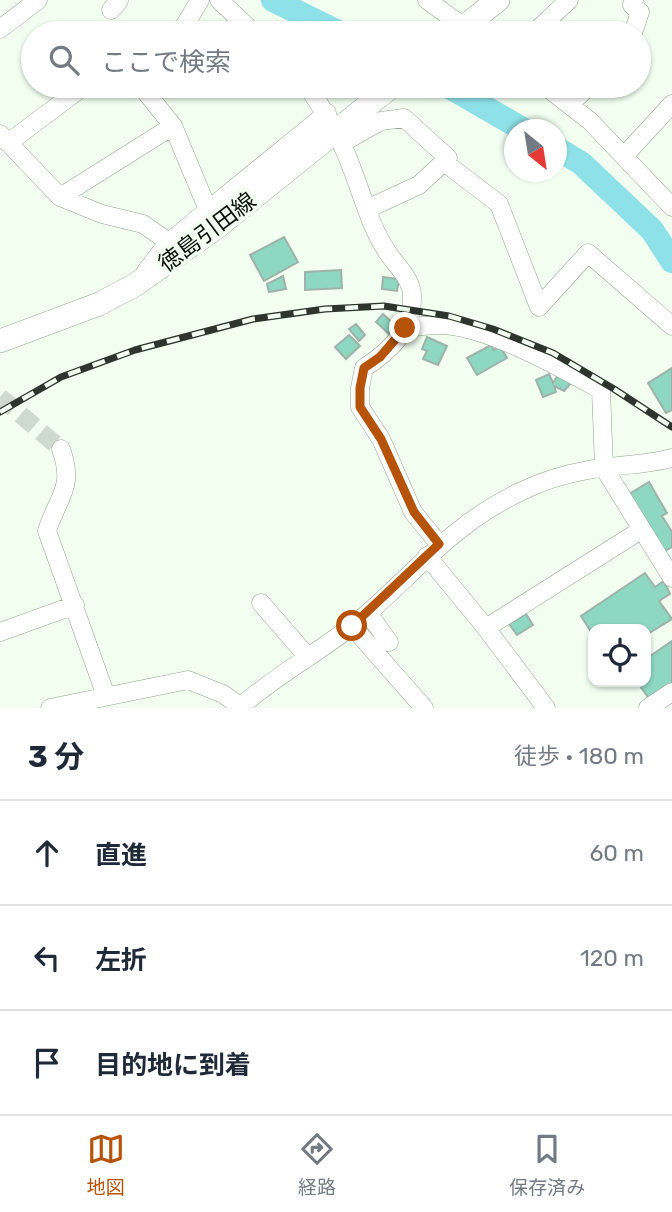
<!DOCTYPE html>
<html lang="ja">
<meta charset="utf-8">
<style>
:root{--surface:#fff;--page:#f2f2f3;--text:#1f2937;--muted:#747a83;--line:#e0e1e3;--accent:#b45309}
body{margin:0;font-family:Rubik,"Noto Sans JP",sans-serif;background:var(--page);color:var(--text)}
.controls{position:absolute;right:21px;bottom:21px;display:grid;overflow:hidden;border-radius:14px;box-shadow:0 2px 5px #0004}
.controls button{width:63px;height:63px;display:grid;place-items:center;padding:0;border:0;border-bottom:2px solid var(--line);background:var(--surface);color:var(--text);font:35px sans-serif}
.compass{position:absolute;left:504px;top:119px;width:63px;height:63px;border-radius:50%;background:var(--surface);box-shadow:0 2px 5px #0004;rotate:150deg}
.stop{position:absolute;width:21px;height:21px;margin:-16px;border:5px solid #b45309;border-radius:50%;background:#fff}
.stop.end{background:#b45309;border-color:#fff;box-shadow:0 2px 7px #0008}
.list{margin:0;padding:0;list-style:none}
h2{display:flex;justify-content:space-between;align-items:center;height:91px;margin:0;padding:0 28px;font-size:30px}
h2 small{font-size:23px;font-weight:400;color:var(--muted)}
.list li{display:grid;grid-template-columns:46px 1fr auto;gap:21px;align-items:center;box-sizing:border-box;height:105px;padding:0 28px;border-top:2px solid var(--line)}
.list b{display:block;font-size:26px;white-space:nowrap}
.list em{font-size:23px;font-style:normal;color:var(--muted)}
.icon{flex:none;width:38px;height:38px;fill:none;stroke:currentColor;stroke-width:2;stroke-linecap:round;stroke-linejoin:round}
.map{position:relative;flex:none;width:672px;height:708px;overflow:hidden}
.search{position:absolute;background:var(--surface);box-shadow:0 2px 5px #0004;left:21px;right:21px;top:21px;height:77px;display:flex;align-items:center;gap:18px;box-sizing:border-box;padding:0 24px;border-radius:38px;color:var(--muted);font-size:26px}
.sheet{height:406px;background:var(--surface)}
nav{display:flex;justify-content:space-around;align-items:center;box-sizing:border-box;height:98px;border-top:2px solid var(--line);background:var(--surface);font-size:19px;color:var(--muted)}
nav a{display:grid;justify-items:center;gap:4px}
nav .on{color:var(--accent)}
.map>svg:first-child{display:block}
</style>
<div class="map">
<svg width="672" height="708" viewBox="0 0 672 708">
<rect width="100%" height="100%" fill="#f1fef0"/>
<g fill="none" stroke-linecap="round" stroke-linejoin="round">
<!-- river -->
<path stroke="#8ee1e8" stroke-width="24" d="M273 0 340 33
M448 86 524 130
M556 148 581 163 652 230 672 261"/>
</g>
<!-- building -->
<path fill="#8ed8c1" stroke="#9eb1aa" stroke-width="2" d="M284 237 298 262 264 281 250 255Z
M341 270 342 288 305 290V272Z
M283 276 286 289 269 292 267 284Z
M383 277 399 279 397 291 382 289Z
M383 314 400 330 392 337 376 322Z
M356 324 365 335 359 341 349 329Z
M349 335 360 346 346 359 335 347Z
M427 337 447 346 438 365 423 359 427 351 422 349Z
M491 345 494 350 500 346 507 358 477 375 467 358Z
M672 368V410L666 413 648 383Z
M549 374 553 383 558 375 571 383 564 391 554 386 556 392 543 397 536 380Z
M649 482 667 513 662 516 672 532V547L663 552 629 494Z
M645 573 655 587 664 581 670 594 659 601 672 619 646 635V629H593V635L581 616Z
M526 614 533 625 517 635 509 624Z
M672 641V686L650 700 637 682H646V659Z"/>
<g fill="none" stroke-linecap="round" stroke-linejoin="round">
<!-- minor-tunnel -->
<path stroke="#cedace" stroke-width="18" stroke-dasharray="18 9" stroke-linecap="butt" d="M0 397 61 449"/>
<!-- minor casing -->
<g stroke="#95a194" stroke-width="19">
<path id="minor" d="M219 0 254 33
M427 0 472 33
M111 10 119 1 118 0
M0 29 38 0
M180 33 200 0
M534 33 569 0
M633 33 640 12 632 5 634 0
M141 86 173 126 208 210 167 244
M307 86C324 110 338 133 349 161 361 190 369 224 386 250 395 265 412 278 412 296 413 330 390 351 364 368L360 388V407L381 439 413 512 439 544
M545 86 590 121 672 207
M570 104 589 86
M0 134 60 197 102 214 143 224 163 238 167 244 146 271
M8 143 84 86
M342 143 381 121 404 118 448 158 419 185 367 209
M624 156 672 104
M444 162 499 204 539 307 588 253 672 326
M60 197 173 126
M208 210 327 113
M405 328C416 327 427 325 438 325 484 324 561 368 601 390L604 468 672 578
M61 449C75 488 58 496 47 531L106 696
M427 556 486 628 546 708
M261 603 307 656
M368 613 389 642
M352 626 424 708
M486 628 641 530
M0 632 75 605
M50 708 188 680 223 694 243 708
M239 708C279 672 328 648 368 613 419 568 457 521 522 491 542 481 566 474 588 470 616 464 644 466 672 458
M648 708 672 692"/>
</g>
<!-- major casing -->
<g stroke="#95a194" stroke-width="24">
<path id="major" d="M456 33 498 0
M0 341 99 304 135 285 217 227 392 86"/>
</g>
<!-- minor -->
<use href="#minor" stroke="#fff" stroke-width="18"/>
<!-- major -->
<use href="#major" stroke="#fff" stroke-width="23"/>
<!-- rail casing -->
<g stroke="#2e342e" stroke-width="7">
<path id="rail" d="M0 412 61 377 135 350 253 319 325 309 384 306 449 316 493 329 553 353 614 389 672 427"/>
</g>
<!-- rail -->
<use href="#rail" stroke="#f1fef0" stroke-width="4.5" stroke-dasharray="13" stroke-linecap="butt"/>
</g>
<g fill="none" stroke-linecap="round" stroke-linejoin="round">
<!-- route -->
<path stroke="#b45309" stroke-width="9" d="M352 626 439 544 414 512 381 439 360 407V388L364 368 380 357 405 328"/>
</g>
<g text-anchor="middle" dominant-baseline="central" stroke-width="7" stroke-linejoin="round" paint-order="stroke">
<!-- street labels -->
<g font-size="23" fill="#0a0f0a" stroke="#f1fef0">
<text transform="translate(207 232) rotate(-37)">徳島引田線</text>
</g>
</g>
</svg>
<div class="controls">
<button><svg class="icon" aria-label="locate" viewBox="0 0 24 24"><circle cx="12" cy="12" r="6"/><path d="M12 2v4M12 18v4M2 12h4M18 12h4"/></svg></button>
</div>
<svg class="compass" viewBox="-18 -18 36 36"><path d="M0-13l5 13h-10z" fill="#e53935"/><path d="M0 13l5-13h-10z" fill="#747a83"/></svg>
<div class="stop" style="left:352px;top:626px"></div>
<div class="stop end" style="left:405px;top:328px"></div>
<div class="search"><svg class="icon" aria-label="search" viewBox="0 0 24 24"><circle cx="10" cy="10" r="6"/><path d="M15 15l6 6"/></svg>ここで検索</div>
</div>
<section class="sheet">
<h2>3 分<small>徒歩 · 180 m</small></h2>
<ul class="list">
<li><svg class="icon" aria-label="ahead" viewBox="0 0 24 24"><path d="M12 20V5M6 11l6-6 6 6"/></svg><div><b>直進</b></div><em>60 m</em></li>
<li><svg class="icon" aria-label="left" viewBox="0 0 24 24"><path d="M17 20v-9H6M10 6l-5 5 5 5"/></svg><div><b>左折</b></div><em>120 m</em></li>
<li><svg class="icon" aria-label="arrive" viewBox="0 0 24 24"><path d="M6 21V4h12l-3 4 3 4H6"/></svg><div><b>目的地に到着</b></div></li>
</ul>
</section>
<nav>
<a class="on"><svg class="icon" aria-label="map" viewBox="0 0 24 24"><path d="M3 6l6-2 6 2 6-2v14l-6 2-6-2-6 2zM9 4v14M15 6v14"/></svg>地図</a>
<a><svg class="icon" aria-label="directions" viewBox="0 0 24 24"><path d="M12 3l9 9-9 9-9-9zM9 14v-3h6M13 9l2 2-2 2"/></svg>経路</a>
<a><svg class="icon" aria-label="saved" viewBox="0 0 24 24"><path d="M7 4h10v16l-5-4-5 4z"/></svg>保存済み</a>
</nav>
